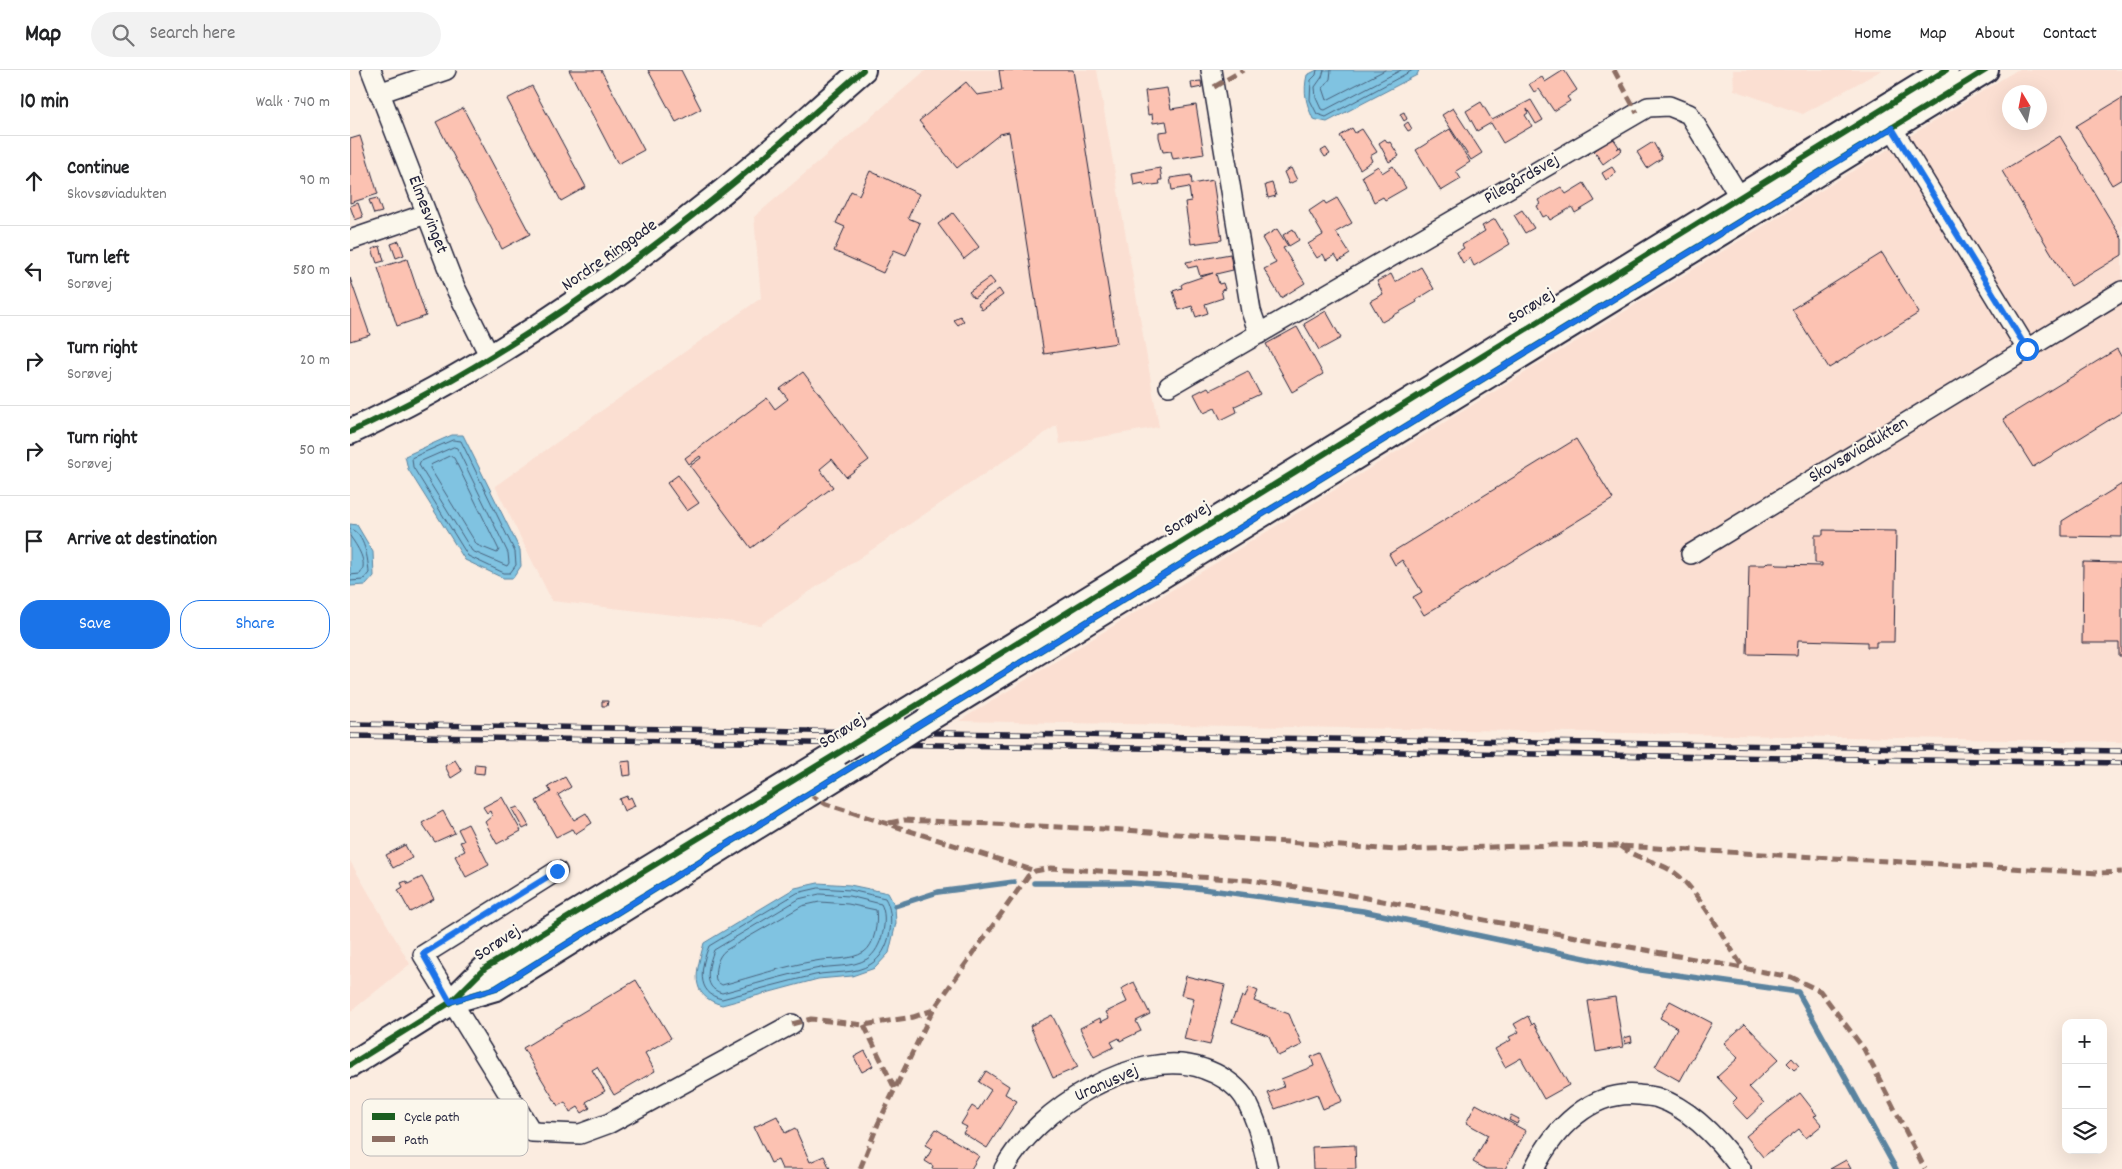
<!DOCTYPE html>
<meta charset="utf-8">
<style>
:root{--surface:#fff;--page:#f2f2f2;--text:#202124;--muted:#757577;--line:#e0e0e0;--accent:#1a73e8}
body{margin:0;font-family:Dekko,sans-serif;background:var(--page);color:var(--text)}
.controls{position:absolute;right:15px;bottom:15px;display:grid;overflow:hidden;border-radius:10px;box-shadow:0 5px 20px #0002}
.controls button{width:45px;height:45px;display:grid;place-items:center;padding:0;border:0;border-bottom:1px solid var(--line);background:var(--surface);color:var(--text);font:25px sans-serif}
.compass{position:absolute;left:1652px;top:15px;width:45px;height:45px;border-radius:50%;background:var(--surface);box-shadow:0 5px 20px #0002;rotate:350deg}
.stop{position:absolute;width:15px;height:15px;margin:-11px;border:4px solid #1a73e8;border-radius:50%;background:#fff}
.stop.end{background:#1a73e8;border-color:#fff;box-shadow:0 1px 5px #0008}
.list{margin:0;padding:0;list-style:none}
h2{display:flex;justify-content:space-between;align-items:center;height:65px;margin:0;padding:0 20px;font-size:21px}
h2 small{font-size:16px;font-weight:400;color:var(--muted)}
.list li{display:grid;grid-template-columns:32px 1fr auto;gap:15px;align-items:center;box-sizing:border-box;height:90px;padding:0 20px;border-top:1px solid var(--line)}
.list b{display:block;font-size:19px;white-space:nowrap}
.list p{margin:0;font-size:16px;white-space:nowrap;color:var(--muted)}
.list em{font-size:16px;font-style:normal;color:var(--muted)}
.actions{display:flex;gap:10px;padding:15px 20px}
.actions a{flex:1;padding:11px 0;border:1px solid var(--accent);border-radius:20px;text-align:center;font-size:18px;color:var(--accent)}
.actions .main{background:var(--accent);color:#fff}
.icon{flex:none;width:28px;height:28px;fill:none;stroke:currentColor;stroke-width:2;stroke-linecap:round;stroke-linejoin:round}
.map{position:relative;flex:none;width:1772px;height:1099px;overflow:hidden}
header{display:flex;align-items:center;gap:30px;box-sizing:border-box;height:70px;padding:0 25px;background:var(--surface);border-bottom:1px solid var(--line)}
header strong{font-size:24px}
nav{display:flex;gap:28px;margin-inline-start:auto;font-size:18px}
.search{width:350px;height:45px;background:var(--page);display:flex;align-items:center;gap:12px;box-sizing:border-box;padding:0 18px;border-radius:28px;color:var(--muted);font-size:19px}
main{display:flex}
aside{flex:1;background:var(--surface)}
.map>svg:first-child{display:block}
</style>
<header>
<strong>Map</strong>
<div class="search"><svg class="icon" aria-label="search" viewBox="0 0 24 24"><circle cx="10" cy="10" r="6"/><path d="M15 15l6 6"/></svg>Search here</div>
<nav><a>Home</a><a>Map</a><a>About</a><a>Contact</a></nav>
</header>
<main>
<aside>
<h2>10 min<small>Walk · 740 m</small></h2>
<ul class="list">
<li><svg class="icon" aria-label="ahead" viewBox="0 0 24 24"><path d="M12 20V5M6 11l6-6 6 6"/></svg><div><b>Continue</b><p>Skovsøviadukten</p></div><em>90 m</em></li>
<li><svg class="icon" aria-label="left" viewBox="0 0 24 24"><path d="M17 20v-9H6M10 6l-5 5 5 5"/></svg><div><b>Turn left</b><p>Sorøvej</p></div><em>580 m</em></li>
<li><svg class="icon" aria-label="right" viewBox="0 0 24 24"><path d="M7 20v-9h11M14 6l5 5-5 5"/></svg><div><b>Turn right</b><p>Sorøvej</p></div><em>20 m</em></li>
<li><svg class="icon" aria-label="right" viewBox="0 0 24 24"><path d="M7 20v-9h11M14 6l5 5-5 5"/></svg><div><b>Turn right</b><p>Sorøvej</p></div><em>50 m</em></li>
<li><svg class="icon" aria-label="arrive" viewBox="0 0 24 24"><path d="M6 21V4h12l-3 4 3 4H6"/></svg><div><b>Arrive at destination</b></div></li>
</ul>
<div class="actions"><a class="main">Save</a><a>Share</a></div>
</aside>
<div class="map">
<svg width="1772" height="1099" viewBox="0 0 1772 1099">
<rect width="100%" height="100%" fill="#fbece0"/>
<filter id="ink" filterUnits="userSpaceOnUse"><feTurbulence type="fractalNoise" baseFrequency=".02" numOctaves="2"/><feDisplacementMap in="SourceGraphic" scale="10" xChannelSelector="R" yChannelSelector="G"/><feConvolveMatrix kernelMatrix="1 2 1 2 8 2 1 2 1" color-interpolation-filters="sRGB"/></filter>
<g filter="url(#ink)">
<!-- built -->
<path fill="#fbdfd2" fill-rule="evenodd" d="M576 0H747L809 357 710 374 707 355 410 555 202 531 145 416 411 228 404 147Z
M1383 0H1532L1453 44 1384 20Z
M1667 0H1772V672L609 651ZM1660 22H1690V52H1660Z
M0 791 60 894 0 942Z"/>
<!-- water -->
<path fill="#80c3e1" stroke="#5a839f" d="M967 0H1069L1067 5 977 52 963 49C956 33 953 22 957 5Z
M102 365H113L170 480 171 496 163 508H153L115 490 58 399 55 386Z
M0 454 7 455 23 482 24 506 16 515 0 516Z
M468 813 500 815 538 823 545 836 546 853 539 883 525 898 502 906 468 909 372 935C337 925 347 900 354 873L445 818Z"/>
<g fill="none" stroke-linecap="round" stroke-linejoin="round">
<!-- shore -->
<path stroke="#48627d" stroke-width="1" d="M967 0 966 5 961 10 960 30 967 44 976 47 1063 0
M974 0 972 7 965 17 966 28 971 39 975 40 1051 0
M981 0 980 9 973 18 977 30 1035 0
M103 370 111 371 165 482 166 495 160 503H154L118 486 63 397 62 388Z
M104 377 107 378 158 483 159 493 157 496 122 481 69 395 70 392Z
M100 386 104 388 149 480 147 483 127 475 80 398 81 395Z
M0 459C15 463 18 490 19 503L13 510 0 511
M0 466C7 476 19 493 10 504L0 505
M469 818 500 820 535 828C546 846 541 882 521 894 505 905 483 901 465 905 434 912 403 921 372 929 345 923 351 896 359 876L447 823Z
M470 824 499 826 531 834C539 848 532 880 517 889 502 898 482 895 465 899 434 905 403 915 372 923 351 918 359 894 364 880L449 829Z
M470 832 498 834 526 840C528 852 525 875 514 882 500 891 480 888 465 891 434 896 403 907 372 915L366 911C364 901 367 886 376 880L452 836Z"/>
<!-- stream -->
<path stroke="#5a839f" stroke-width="5.5" d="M684 813H780L846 818 1013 841 1291 900 1448 922 1546 1099
M545 836 588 822 664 812"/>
</g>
<!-- building -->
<path fill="#fcc2b2" stroke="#22223b" d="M219 0H251L294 80 268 94Z
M298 0H331L351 39 326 52Z
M649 0H723L767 273 694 284 659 62 650 64 607 98 569 51 616 12 627 25 652 21Z
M1214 0 1227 20 1217 27 1220 31 1204 41 1189 19 1184 22 1179 14 1192 7 1195 12Z
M851 11 852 17 842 19 841 12Z
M182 16 236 117 211 131 157 29Z
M817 18 821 39 846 35 854 84 823 89 821 81 813 82 809 67V62L818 61 816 51 803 53 802 44 798 45 795 21Z
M1772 28V109L1762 115 1726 56Z
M1181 30 1193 50 1186 54 1177 39 1178 43 1175 45 1182 56 1153 73 1141 53 1127 61 1116 41 1131 32 1142 50Z
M113 38 180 164 152 179 86 52Z
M1103 38 1132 83 1121 90 1092 45Z
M1054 42 1057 49 1054 51 1050 44Z
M1058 52 1062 59 1058 61 1054 55Z
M1002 58 1005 63 1012 59 1027 82 1020 86 1022 91 1010 99 990 66Z
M1100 59 1120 92 1106 101 1111 109 1091 121 1066 80Z
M10 66 28 124 0 133V69Z
M1710 66 1772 169V185L1721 216 1652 101Z
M1263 68 1269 77 1267 79 1270 77 1272 80 1253 94 1244 81Z
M1035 69 1038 73 1040 72 1049 86 1039 92 1029 73Z
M1303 72 1312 88 1297 98 1287 82Z
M976 78 980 84 975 87 971 81Z
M1028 96 1032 103 1043 96 1056 118 1035 130 1033 127 1024 132 1012 106Z
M1262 97 1266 103 1256 110 1252 103Z
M810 98 812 110H809L810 114 794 116 793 113 784 115 782 103Z
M941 98 947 110 939 114 934 102Z
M520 101 569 124 558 148 570 153 556 185 544 180 533 203 484 181 495 157 486 153 501 121 509 125Z
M841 105 842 114 863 110 872 170 841 174 835 132 841 131 839 117 822 120 820 108Z
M922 113 926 126 918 128 915 115Z
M1234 113 1245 131 1225 143 1222 137 1200 150 1197 145 1193 147 1187 136 1190 134 1188 130 1211 117 1216 124Z
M27 128 32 142 24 144 19 130Z
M987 128 1002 153 986 162 1000 184 989 191 985 185 976 190 973 184 967 188 958 174 973 165 959 141 974 131 976 134Z
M8 133 13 147 5 150 0 136Z
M1172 140 1184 158 1175 163 1164 145Z
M603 143 629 177 614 189 588 154Z
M1145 149 1160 174 1124 196 1120 188 1113 193 1107 182 1114 178 1112 175 1135 161 1132 156Z
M927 159 938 176 933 178 955 213 931 228 914 199 926 193 912 168Z
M943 159 949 170 939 176 933 165Z
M49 171 54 185 46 188 41 174Z
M30 176 34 191 27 193 22 179Z
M1532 183 1569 243 1479 298 1442 239Z
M880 184 883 200 866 204 869 214 873 213 875 219 871 220 873 228 855 234 858 243 846 247 842 236 829 240 823 221 832 218 831 215 834 213 863 203 850 206 847 196 838 198 836 192Z
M57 189 76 246 47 256 28 198Z
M1071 197 1084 219 1066 230 1067 232 1032 252 1020 231 1033 224 1027 211 1041 204 1045 212Z
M640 207 645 213 624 228 619 222Z
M0 208 20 265 0 271Z
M649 219 653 225 632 240 628 234Z
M976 241 991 268 969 280 954 254Z
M610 246 614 251 608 255 604 250Z
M947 257 973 304 942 322 916 274Z
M1767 279 1772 288V342L1683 397 1653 349Z
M898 301 910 324 885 336 887 342 871 350 865 338 854 343 844 324 858 317 860 320Z
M453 302 519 390 496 407 482 389 470 399 483 417 401 478 340 396 351 388 350 386 339 394 335 388 417 328 425 339 438 329 430 319Z
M1226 369 1263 429 1074 545 1063 527 1072 522 1052 490 1045 495 1039 484Z
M328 405 349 433 337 441 317 413Z
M1772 414V467L1712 466V451Z
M1473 460 1546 461 1544 572H1526V577H1517V572L1448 570 1447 585 1397 584 1399 495H1415L1418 492H1424L1427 495 1472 496V493H1465V465H1473Z
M1733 492 1772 493V586H1769V573H1732Z
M252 631H258L257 636H252Z
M105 690 112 701 101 708 95 696Z
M280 691 281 705 273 706 271 692Z
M125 694 135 695 134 704 124 703Z
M215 707 221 717 208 725 224 750 236 743 242 753 225 764 222 759 206 767 186 731 201 722 198 717Z
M277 726 278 729 281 727 285 736 274 741 269 729Z
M152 727 171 761 147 774 135 752 142 746 140 741 137 743 133 737Z
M168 737 179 756 173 759 162 739Z
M93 741 105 763 85 772 72 753Z
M118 754 139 795 116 807 105 786 115 781 110 772 114 771 108 759Z
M55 775 62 788 43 798 36 785Z
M72 807 84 829 60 842 48 820 53 817 51 813 56 811 58 814Z
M836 906 875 915 860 975 834 969 844 928 831 925Z
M286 910 321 968 295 983 305 1001 264 1025 247 997 242 1000 255 1021 236 1032 240 1038 232 1043 228 1037 220 1042 215 1032 208 1036 173 978Z
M784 912 800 944 786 951 791 961 770 971 769 968 761 972 764 977 744 987 730 958 750 948 751 952 759 948 756 942 777 932 771 919Z
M899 917 908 921 904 931 939 944 952 975 928 986 919 966 882 952 892 926 895 928Z
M1265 927 1273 977 1246 982 1238 931Z
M1320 931 1362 953 1330 1011 1305 997 1327 958 1310 948Z
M702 945 728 997 703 1008 680 956Z
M1178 946 1182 955 1184 953 1219 1015 1194 1029 1171 988 1155 997 1145 979 1161 970 1159 967 1169 962 1164 954Z
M1395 954 1429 989 1399 1017 1414 1033 1397 1049 1382 1033 1387 1028 1367 1007 1388 988 1374 973Z
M1281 966 1282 972 1275 974 1274 968Z
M515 981 523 996 512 1002 504 987Z
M971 983 992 1031 973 1039 967 1024 925 1039 918 1023 934 1017 931 1009 964 996 961 987Z
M1442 988 1449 996 1444 1000 1437 993Z
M636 1001 659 1016 655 1024 667 1031 637 1078 613 1063 617 1057 611 1054 622 1036 628 1040 641 1020 629 1012Z
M1450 1023 1467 1045 1464 1046 1472 1055 1456 1068 1449 1059 1413 1087 1396 1066Z
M1126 1034 1176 1061 1155 1099H1136L1123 1092 1138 1065 1116 1053Z
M1161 1045 1169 1049 1167 1054 1159 1050Z
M427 1046 435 1063 445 1058 460 1092 474 1086 480 1099H432L428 1090 421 1093 404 1057Z
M586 1059 629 1086 621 1099H582L583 1096 575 1091 582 1079 575 1075Z
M1005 1075 1006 1099H963L962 1077Z
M1496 1090 1501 1099H1480Z"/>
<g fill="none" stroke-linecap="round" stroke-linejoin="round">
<!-- minor casing -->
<g stroke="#22223b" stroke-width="22">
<path id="minor" d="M21 0 105 217 140 287
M861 0 901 241 909 264
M29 23 96 0
M1536 48 1677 279
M0 170 76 144
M819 316 1298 37 1319 36 1339 44 1397 139
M1341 484 1772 221
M207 801 73 885 182 1062 230 1064 260 1053 442 954
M654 1099C685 1040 787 975 854 999 869 1004 885 1014 894 1027 907 1048 913 1076 918 1099
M1184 1099C1204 1059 1241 1020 1289 1025 1295 1026 1303 1026 1308 1028 1342 1039 1371 1072 1391 1099"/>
</g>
<!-- tertiary casing -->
<g stroke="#22223b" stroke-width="28">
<path id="tertiary" d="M0 362C127 304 252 218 361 131 414 90 462 44 513 0
M543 649 1596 0
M577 650 1636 0
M105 930 146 918 524 684
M0 995 101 932 135 898 488 683"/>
</g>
<!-- minor -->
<use href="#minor" stroke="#fbf7ec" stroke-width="19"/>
<!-- tertiary -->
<use href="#tertiary" stroke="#fbf7ec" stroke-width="24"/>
<!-- rail casing -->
<g stroke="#22223b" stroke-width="5.5">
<path id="rail" d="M0 654 1772 681
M0 666 1772 693"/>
</g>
<!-- rail -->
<use href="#rail" stroke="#fbf7ec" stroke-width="4" stroke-dasharray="11" stroke-linecap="butt"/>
<!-- tertiary-bridge casing -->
<g stroke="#22223b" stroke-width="28" stroke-linecap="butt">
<path id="tertiary-bridge" d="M488 683 543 649
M524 684 577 650"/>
</g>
<!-- tertiary-bridge -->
<use href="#tertiary-bridge" stroke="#fbf7ec" stroke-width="24"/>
<!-- quiet -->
<path stroke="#8d6e63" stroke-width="5" stroke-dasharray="10 5" stroke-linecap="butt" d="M1264 0 1287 43
M864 17 893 0
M459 724 476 734 685 801
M539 753 554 750 774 760 1045 780 1207 775 1270 776 1749 803 1772 802
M1270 776C1286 789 1308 791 1325 803 1349 821 1374 869 1392 896
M442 954 461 949 514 955 563 947 583 940 678 806 685 801 701 798 898 810 995 824 1441 907 1470 921 1514 979 1575 1099
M514 955 545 1019
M510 1099 528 1054 583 940"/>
<!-- cycleway casing -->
<g stroke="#fbf7ec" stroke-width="9">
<path id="cycleway" d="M0 362C127 304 252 218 361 131 414 90 462 44 513 0
M103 931 146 918 577 650 1636 0
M0 995 101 932 135 898 572 632 1596 0"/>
</g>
<!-- cycleway -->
<use href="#cycleway" stroke="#1b5e20" stroke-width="6"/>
</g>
</g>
<g fill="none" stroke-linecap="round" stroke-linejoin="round" filter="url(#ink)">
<!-- route -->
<path stroke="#1a73e8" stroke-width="6" d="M207 801 73 884 100 932 146 918 577 650 1542 58 1677 279"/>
</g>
<g text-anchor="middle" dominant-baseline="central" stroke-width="4.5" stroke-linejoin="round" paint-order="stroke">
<!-- street labels -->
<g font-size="18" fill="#22223b" stroke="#fbf7ec">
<text transform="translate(1172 110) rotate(-30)">Pilegårdsvej</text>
<text transform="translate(77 145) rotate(69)">Elmesvinget</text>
<text transform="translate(260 186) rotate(-35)">Nordre Ringgade</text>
<text transform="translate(1182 237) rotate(-32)">Sorøvej</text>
<text transform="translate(1509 381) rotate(-31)">Skovsøviadukten</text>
<text transform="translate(838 450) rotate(-32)">Sorøvej</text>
<text transform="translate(493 662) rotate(-32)">Sorøvej</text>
<text transform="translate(148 874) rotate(-33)">Sorøvej</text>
<text transform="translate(757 1014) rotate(-24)">Uranusvej</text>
</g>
</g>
<!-- legend -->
<rect x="12" y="1029" width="166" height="57" rx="8" fill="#fbf7ec" stroke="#bab7b7" stroke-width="1"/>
<rect x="22" y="1043" width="23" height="7" fill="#1b5e20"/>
<rect x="22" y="1066" width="23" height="6" fill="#8d6e63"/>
<g font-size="14" fill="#22223b">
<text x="54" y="1051">Cycle path</text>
<text x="54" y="1074">Path</text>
</g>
</svg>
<div class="controls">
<button>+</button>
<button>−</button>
<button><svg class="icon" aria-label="layers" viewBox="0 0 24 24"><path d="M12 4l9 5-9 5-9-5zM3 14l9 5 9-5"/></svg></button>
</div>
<svg class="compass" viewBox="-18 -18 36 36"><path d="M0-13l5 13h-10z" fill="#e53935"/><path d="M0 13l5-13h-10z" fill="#757577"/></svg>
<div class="stop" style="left:1677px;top:279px"></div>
<div class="stop end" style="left:207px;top:801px"></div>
</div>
</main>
